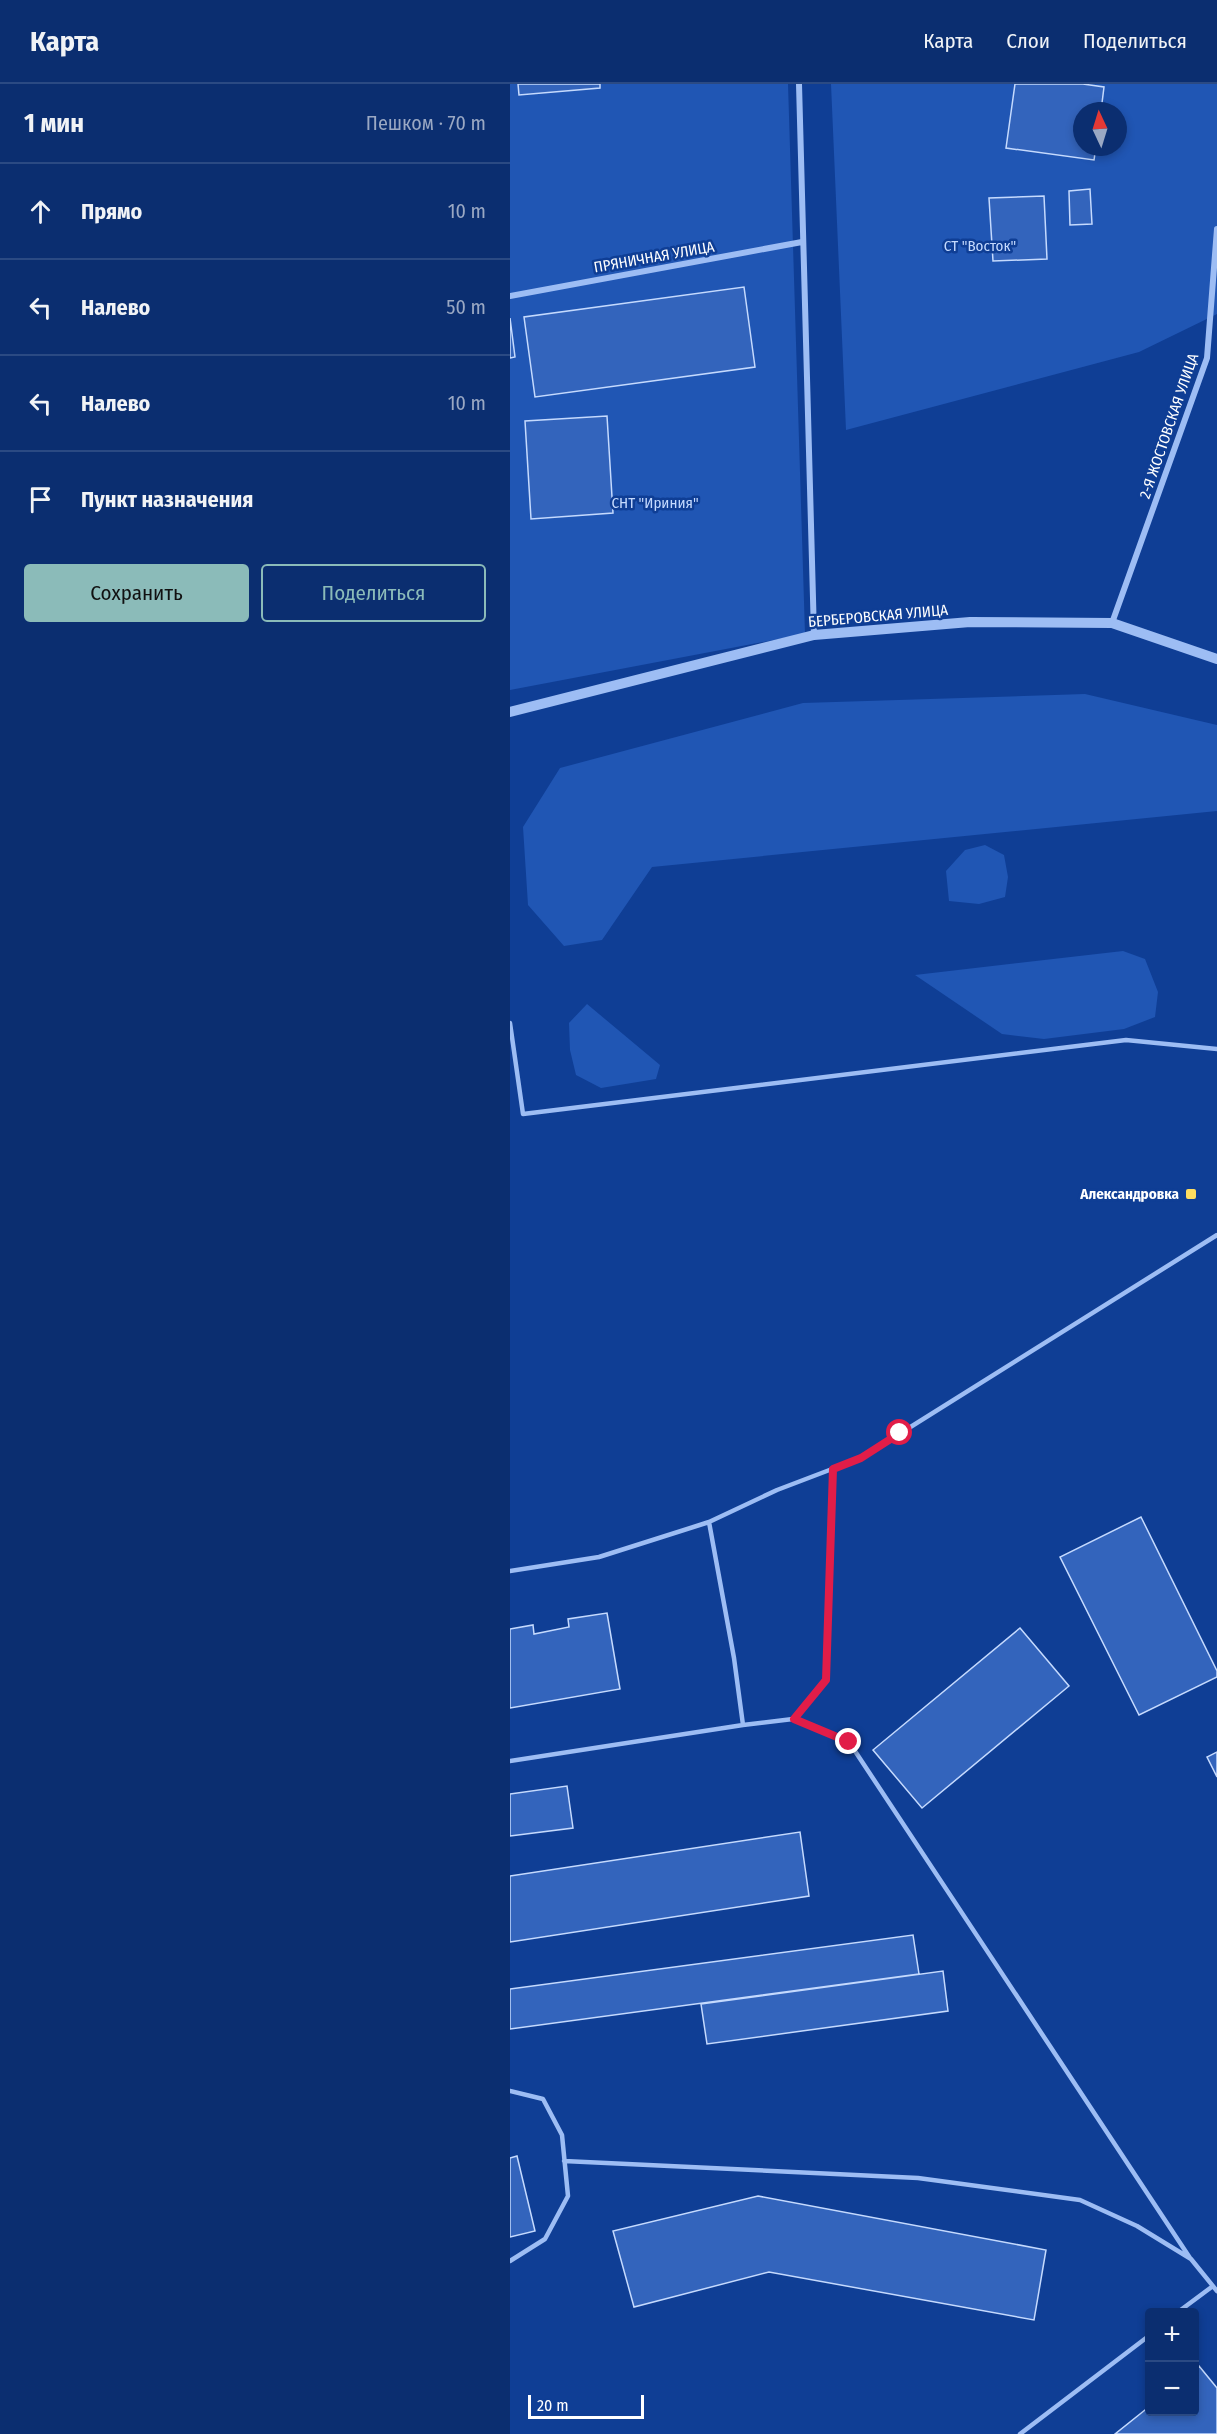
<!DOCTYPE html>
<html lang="ru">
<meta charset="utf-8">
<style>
:root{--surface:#0b2e70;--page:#143675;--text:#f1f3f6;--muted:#9aa8c3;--line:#2b4a83;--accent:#8bbbb9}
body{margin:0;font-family:"Fira Sans Condensed",sans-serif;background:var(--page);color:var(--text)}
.controls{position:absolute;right:18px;bottom:18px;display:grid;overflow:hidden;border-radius:6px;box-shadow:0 3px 9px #0003}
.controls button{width:54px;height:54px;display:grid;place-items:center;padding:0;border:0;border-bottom:2px solid var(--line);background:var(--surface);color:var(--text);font:30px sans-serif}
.compass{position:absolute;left:563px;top:18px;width:54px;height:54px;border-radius:50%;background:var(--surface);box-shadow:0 3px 9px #0003;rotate:356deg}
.scale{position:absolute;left:18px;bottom:15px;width:116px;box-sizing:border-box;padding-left:6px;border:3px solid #fff;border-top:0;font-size:16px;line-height:21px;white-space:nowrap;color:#fff;-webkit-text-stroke:4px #0f3e95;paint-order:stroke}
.stop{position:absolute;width:18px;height:18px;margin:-14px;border:4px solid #e11d48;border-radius:50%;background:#fff}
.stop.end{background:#e11d48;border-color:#fff;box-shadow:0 2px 6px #0008}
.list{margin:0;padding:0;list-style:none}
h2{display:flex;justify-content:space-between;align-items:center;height:78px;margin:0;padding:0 24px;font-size:26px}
h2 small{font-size:20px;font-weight:400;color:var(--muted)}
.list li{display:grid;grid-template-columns:39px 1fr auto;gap:18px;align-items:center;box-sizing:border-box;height:96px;padding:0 24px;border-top:2px solid var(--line)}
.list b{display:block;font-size:22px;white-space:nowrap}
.list em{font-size:20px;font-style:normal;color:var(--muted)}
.actions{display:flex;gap:12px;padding:18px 24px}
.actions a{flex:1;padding:14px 0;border:2px solid var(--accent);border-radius:6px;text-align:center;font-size:21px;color:var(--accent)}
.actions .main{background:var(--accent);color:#111}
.icon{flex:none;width:33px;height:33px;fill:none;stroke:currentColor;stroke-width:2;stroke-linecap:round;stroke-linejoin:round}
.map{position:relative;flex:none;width:707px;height:2350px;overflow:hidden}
header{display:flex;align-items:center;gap:36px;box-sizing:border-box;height:84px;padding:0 30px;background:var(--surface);border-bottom:2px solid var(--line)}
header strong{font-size:28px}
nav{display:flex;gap:33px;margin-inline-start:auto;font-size:21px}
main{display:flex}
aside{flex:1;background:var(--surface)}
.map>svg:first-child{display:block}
</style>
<header>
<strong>Карта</strong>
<nav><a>Карта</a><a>Слои</a><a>Поделиться</a></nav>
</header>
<main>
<aside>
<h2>1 мин<small>Пешком · 70 m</small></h2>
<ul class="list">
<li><svg class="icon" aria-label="ahead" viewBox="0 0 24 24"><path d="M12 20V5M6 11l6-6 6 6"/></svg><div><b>Прямо</b></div><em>10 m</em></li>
<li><svg class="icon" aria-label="left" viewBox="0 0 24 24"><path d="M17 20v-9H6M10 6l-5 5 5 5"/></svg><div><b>Налево</b></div><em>50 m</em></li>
<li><svg class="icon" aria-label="left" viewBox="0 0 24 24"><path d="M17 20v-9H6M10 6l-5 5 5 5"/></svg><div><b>Налево</b></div><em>10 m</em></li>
<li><svg class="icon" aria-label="arrive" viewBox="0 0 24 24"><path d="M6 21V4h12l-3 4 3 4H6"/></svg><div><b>Пункт назначения</b></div></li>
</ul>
<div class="actions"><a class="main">Сохранить</a><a>Поделиться</a></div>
</aside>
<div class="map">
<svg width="707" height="2350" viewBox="0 0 707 2350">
<rect width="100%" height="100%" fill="#0f3e95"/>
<!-- green -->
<path fill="#2056b4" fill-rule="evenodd" d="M0 0H278L295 550 0 606Z
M321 0H707V230L629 268 336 346ZM572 27H608V63H572Z
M575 610 707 641V727L142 783 92 856 54 862 18 821 13 743 50 684 293 619Z
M475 761 494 771 498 793 495 813 469 820 439 817 436 787 455 766Z
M613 867 635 875 648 908 645 933 614 945 534 955 492 950 405 891Z
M77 920 150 981 146 995 91 1004 66 991 60 966 59 939Z"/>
<!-- building -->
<path fill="#3364bc" stroke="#c5dafe" stroke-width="1.5" d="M8 0H90V4L9 11Z
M505 0H573L594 3 591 27H572V63H586L584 76 496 64Z
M580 105 582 140 560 141 559 107Z
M534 112 537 175 483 177 479 114Z
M234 203 245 283 25 313 14 233Z
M0 234 5 273 0 274Z
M97 332 103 429 21 435 15 337Z
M631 1433 707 1587V1593L629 1631 550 1473Z
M97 1529 110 1605 0 1624V1545L23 1541 24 1550 59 1543 58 1535Z
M510 1544 559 1602 412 1724 363 1666Z
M707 1668V1693L697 1673Z
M57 1702 63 1744 0 1752V1710Z
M290 1748 299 1812 0 1858V1792Z
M403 1851 409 1890 0 1945V1905Z
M433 1887 438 1927 197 1960 191 1920Z
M7 2072 25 2147 0 2153V2074Z
M248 2112 536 2166 524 2236 259 2188 124 2223 103 2147Z
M689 2282 707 2304V2350H605L640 2322V2328H684V2285Z"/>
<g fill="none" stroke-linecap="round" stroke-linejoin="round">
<!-- service -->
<path stroke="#9dbdf4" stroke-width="4.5" d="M0 939 13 1030 616 956 707 965
M0 1487 89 1473 199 1438 267 1406 351 1374 707 1151
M283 1635 339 1658 680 2174
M233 1641 283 1635 316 1596 323 1385
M0 1677 233 1641 224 1574 199 1438
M0 2007 33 2015 52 2051 58 2112 35 2155 0 2177
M54 2077 408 2094 570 2116 627 2142 681 2175 707 2207
M668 2228 703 2202
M510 2350 640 2251"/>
<!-- minor -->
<path stroke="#9dbdf4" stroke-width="6" d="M289 0 304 551
M0 212 292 158
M602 539 697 274 707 145"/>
<!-- tertiary -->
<path stroke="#9dbdf4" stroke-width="10" d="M0 628 304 551 460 538 602 539 707 575"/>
</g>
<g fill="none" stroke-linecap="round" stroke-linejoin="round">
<!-- route -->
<path stroke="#e11d48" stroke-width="8" d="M339 1658 284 1635 316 1596 323 1385 351 1374 390 1349"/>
</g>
<!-- markers -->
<rect fill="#ffde60" stroke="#0f3e95" stroke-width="2" x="675" y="1104" width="12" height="12" rx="3"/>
<g text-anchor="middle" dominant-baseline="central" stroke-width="5" stroke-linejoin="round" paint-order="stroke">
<!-- park labels -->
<g font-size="15" fill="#c5dafe" stroke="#0f3e95">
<text x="470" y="162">СТ "Восток"</text>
<text x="145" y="419">СНТ "Ириния"</text>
</g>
<!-- street labels -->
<g font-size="15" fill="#fff" stroke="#0f3e95">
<text transform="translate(144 173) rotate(-10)">ПРЯНИЧНАЯ УЛИЦА</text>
<text transform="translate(659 342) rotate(-71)">2-Я ЖОСТОВСКАЯ УЛИЦА</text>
<text transform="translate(368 532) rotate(-5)">БЕРБЕРОВСКАЯ УЛИЦА</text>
</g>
<!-- poi labels -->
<g font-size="15" font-weight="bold" fill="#fff" stroke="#0f3e95" text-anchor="end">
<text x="669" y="1110">Александровка</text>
</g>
</g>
</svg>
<div class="controls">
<button>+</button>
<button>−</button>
</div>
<svg class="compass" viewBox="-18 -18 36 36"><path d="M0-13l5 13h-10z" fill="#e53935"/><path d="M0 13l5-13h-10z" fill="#9aa8c3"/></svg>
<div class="scale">20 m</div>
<div class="stop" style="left:390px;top:1349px"></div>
<div class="stop end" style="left:339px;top:1658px"></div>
</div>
</main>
